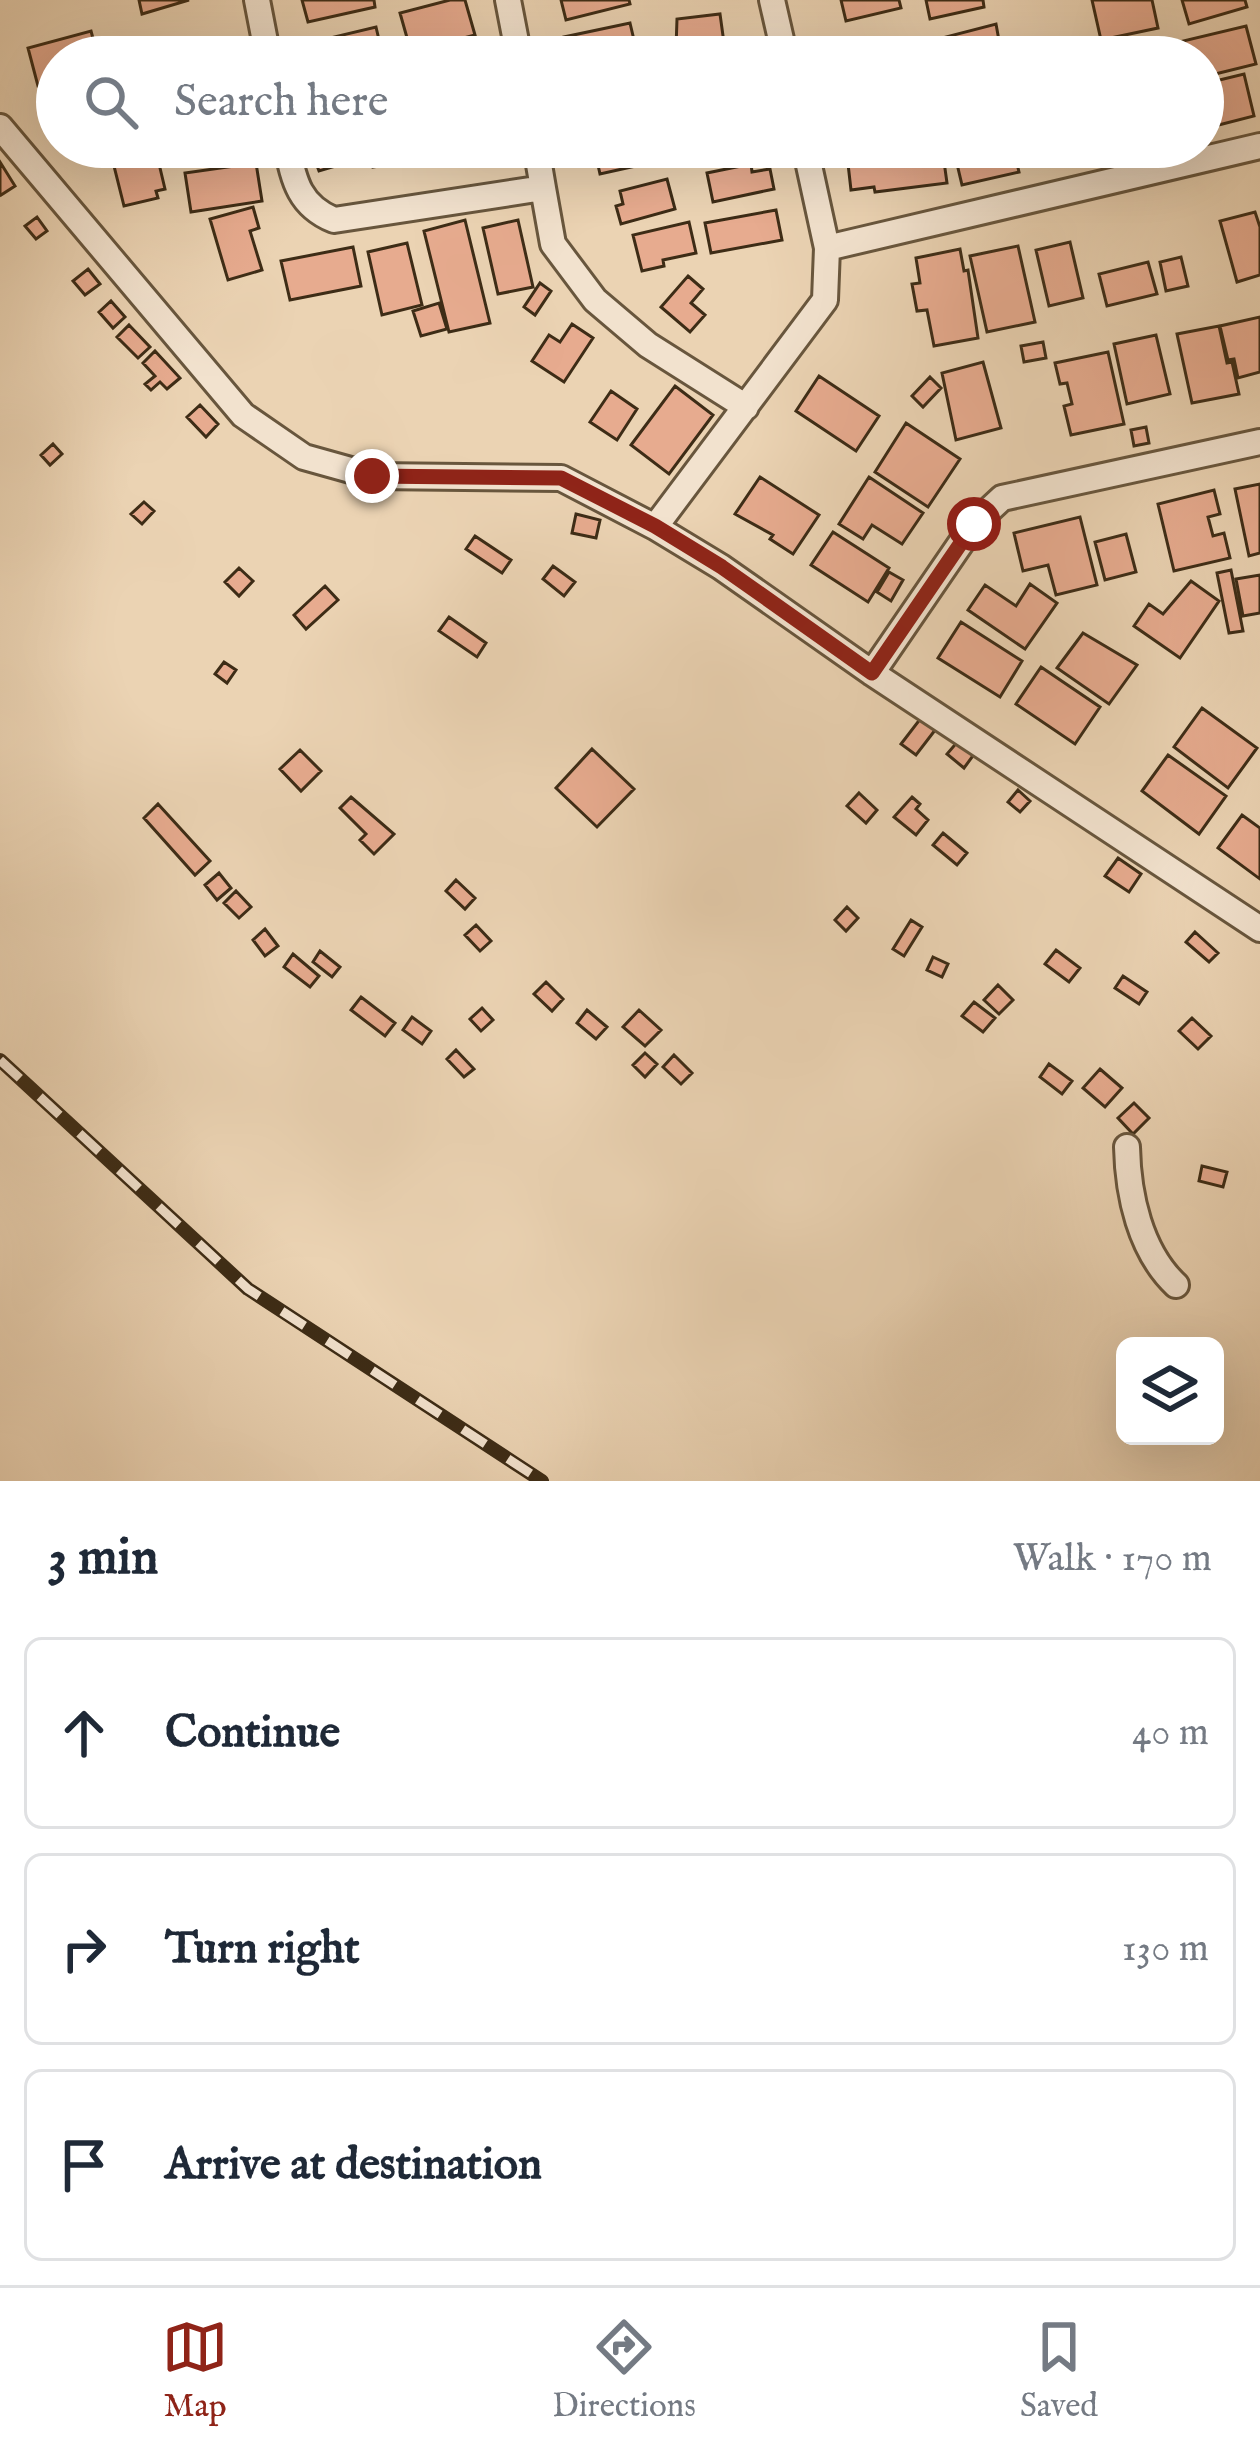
<!DOCTYPE html>
<meta charset="utf-8">
<style>
:root{--surface:#fff;--page:#f6f6f7;--text:#1f2937;--muted:#747a83;--line:#e0e1e3;--accent:#8f2418}
body{margin:0;font-family:"IM FELL English",serif;background:var(--page);color:var(--text)}
.controls{position:absolute;right:36px;bottom:36px;display:grid;overflow:hidden;border-radius:18px;box-shadow:0 12px 48px #0002}
.controls button{width:108px;height:108px;display:grid;place-items:center;padding:0;border:0;border-bottom:3px solid var(--line);background:var(--surface);color:var(--text);font:60px sans-serif}
.stop{position:absolute;width:36px;height:36px;margin:-27px;border:9px solid #8f2418;border-radius:50%;background:#fff}
.stop.end{background:#8f2418;border-color:#fff;box-shadow:0 3px 12px #0008}
.list{margin:0;padding:0;list-style:none}
h2{display:flex;justify-content:space-between;align-items:center;height:156px;margin:0;padding:0 48px;font-size:51px}
h2 small{font-size:39px;font-weight:400;color:var(--muted)}
.list li{display:grid;grid-template-columns:78px 1fr auto;gap:36px;align-items:center;box-sizing:border-box;height:192px;margin:0 24px 24px;padding:0 24px;border:3px solid var(--line);border-radius:18px}
.list b{display:block;font-size:45px;white-space:nowrap}
.list em{font-size:39px;font-style:normal;color:var(--muted)}
.icon{flex:none;width:66px;height:66px;fill:none;stroke:currentColor;stroke-width:2;stroke-linecap:round;stroke-linejoin:round}
.map{position:relative;flex:none;width:1260px;height:1481px;overflow:hidden}
.search{position:absolute;background:var(--surface);box-shadow:0 12px 48px #0002;left:36px;right:36px;top:36px;height:132px;display:flex;align-items:center;gap:30px;box-sizing:border-box;padding:0 42px;border-radius:66px;color:var(--muted);font-size:45px}
.sheet{height:804px;background:var(--surface)}
nav{display:flex;justify-content:space-around;align-items:center;box-sizing:border-box;height:168px;border-top:3px solid var(--line);background:var(--surface);font-size:33px;color:var(--muted)}
nav a{display:grid;justify-items:center;gap:6px}
nav .on{color:var(--accent)}
.map>svg:first-child{display:block}
</style>
<div class="map">
<svg width="1260" height="1481" viewBox="0 0 1260 1481">
<rect width="100%" height="100%" fill="#ebd3b3"/>
<filter id="stains"><feTurbulence type="fractalNoise" baseFrequency=".00167" numOctaves="4"/><feColorMatrix values="0 0 0 0 .2 0 0 0 0 .09 0 0 0 0 .02 0 0 0 .5 -.17"/></filter>
<radialGradient id="worn" r=".72"><stop offset=".6" stop-color="#630" stop-opacity="0"/><stop offset="1" stop-color="#630" stop-opacity=".3"/></radialGradient>
<!-- building -->
<path fill="#e7ab8f" stroke="#3d2c16" stroke-width="3" d="M139 0H189L142 14Z
M302 0H374L375 7 308 22Z
M450 0H465L475 35 411 52 400 13Z
M561 0H629L630 4 566 20Z
M841 0H899L901 8 846 21Z
M926 0H983L984 7 930 19Z
M1092 0H1152L1158 28 1101 40Z
M1182 0H1245L1247 7 1189 24Z
M720 14 724 43 676 48 677 19Z
M630 23 638 57H569L564 37Z
M996 24 1002 57H941L938 39Z
M1246 26 1256 64 1203 77V57H1187L1183 41Z
M376 27 383 57H316L313 42Z
M91 31 98 57H57V81L38 86 28 48Z
M1159 41 1162 57H1099L1098 52Z
M893 43 896 57H864L862 48Z
M1244 74 1254 116 1203 129V84Z
M114 147H155L165 189 156 191 158 198 124 206 111 154 115 153Z
M217 147H256L257 149 220 158Z
M310 147H333L339 165 319 171Z
M339 147H367L369 156 342 162Z
M370 147H407L409 161 373 167Z
M594 147H664L667 159 600 174Z
M905 147H942L947 183 875 192 874 187 851 190 847 155Z
M953 147H1013L1019 172 962 185Z
M0 162 15 186 1 195 0 193Z
M256 163 262 201 191 212 185 173Z
M751 164 752 172 770 169 774 189 713 202 707 173Z
M667 179 675 209 621 224 616 206 623 204 620 191Z
M253 207 259 228 250 231 262 270 228 280 210 219Z
M776 210 782 240 711 253 705 223Z
M1255 212 1260 227V275L1237 282 1220 221Z
M37 217 47 231 36 239 25 226Z
M465 220 490 323 449 332 424 231Z
M518 220 533 287 498 294 483 228Z
M689 222 696 253 663 260 664 266 642 271 633 235Z
M1070 242 1083 298 1049 306 1036 250Z
M407 243 422 305 382 315 368 252Z
M1018 246 1035 322 987 332 970 256Z
M353 247 361 286 290 300 281 261Z
M960 249 964 271 968 270 978 338 934 346 927 310 917 311 912 284 920 283 916 258Z
M1181 257 1188 286 1166 291 1160 262Z
M1148 262 1157 294 1107 306 1099 274Z
M88 269 100 284 85 295 73 281Z
M688 276 703 289 691 303 705 315 690 332 661 307Z
M540 283 551 291 535 315 524 307Z
M111 301 125 317 113 328 99 312Z
M439 303 447 329 421 336 413 311Z
M1260 317V372L1238 378 1234 359 1228 360 1220 326Z
M572 324 593 338 564 382 532 361 549 335 560 342Z
M129 325 150 347 138 358 117 337Z
M1219 326 1227 363 1232 362 1239 394 1192 403 1177 334Z
M1156 335 1170 394 1127 404 1114 344Z
M1043 342 1046 358 1024 362 1021 346Z
M155 351 180 378 167 389 160 382 151 390 145 384 155 376 143 363Z
M1108 352 1124 424 1071 435 1064 406 1072 404 1067 383 1060 384 1055 363Z
M983 362 1001 428 956 440 942 373Z
M819 376 879 416 856 451 796 411Z
M930 377 941 388 923 407 912 396Z
M675 386 713 415 669 474 631 445Z
M611 391 637 409 617 440 590 422Z
M200 405 218 424 206 437 187 417Z
M906 423 960 459 928 507 875 472Z
M1146 427 1149 443 1134 446 1131 430Z
M53 444 62 454 50 465 41 455Z
M760 477 819 515 793 554 770 539 773 535 735 514Z
M869 477 923 513 902 544 872 525 863 539 839 524Z
M1260 484V553L1249 556 1235 489Z
M1214 490 1220 514 1208 517 1213 536 1224 533 1230 558 1174 571 1158 504Z
M144 502 154 511 142 524 131 514Z
M576 514 600 520 596 538 572 533Z
M1080 517 1097 585 1056 595 1048 565 1023 571 1014 533Z
M833 532 889 568 868 602 811 565Z
M1126 534 1136 572 1105 580 1095 542Z
M475 536 511 560 502 573 466 549Z
M553 566 575 582 564 596 543 579Z
M239 568 253 581 239 596 225 582Z
M1231 570 1243 631 1229 633 1217 573Z
M889 572 903 580 891 601 877 592Z
M1260 575V613L1243 616 1236 579Z
M1191 581 1219 601 1180 658 1134 626 1149 604 1163 614Z
M1030 584 1057 603 1025 649 968 610 985 585 1016 606Z
M325 586 338 600 306 629 294 615Z
M449 617 486 643 477 657 439 631Z
M961 622 1022 661 1000 697 938 658Z
M1083 633 1137 665 1109 704 1057 668Z
M224 662 236 670 227 683 215 674Z
M1041 667 1100 707 1075 744 1016 704Z
M1202 708 1257 748 1228 788 1174 747Z
M924 714 939 725 916 755 901 744Z
M959 740 975 753 964 768 947 754Z
M592 749 634 789 597 827 556 788Z
M300 750 321 771 301 791 280 769Z
M1168 755 1226 796 1199 834 1142 791Z
M1018 790 1030 801 1020 812 1008 802Z
M859 793 877 810 866 823 847 806Z
M351 797 394 834 374 854 360 840 366 834 340 808Z
M912 797 920 804 916 809 928 820 916 835 894 817Z
M158 804 210 861 195 875 144 818Z
M1242 815 1260 828V879L1218 848Z
M943 833 967 853 957 865 933 845Z
M1118 858 1141 874 1129 892 1105 876Z
M219 873 231 888 217 900 205 885Z
M456 880 475 898 465 909 446 891Z
M236 891 251 907 239 918 224 903Z
M847 907 858 918 846 931 835 920Z
M911 920 922 927 904 956 893 949Z
M476 925 491 941 480 951 465 935Z
M265 929 278 946 265 956 253 940Z
M1195 932 1218 953 1209 962 1186 942Z
M1056 950 1080 968 1069 982 1045 964Z
M320 951 340 967 332 977 313 962Z
M293 954 319 976 310 987 284 967Z
M933 957 948 964 942 977 927 970Z
M1123 976 1147 992 1139 1004 1115 988Z
M546 982 563 999 552 1011 534 994Z
M998 985 1013 1000 999 1014 984 1000Z
M361 997 395 1023 385 1036 351 1010Z
M974 1002 995 1018 983 1032 962 1016Z
M482 1008 493 1020 481 1031 470 1019Z
M587 1010 607 1027 596 1039 577 1023Z
M639 1010 661 1030 645 1046 623 1027Z
M412 1017 431 1031 422 1044 403 1030Z
M1192 1018 1211 1036 1198 1049 1179 1031Z
M456 1050 474 1069 464 1077 447 1059Z
M645 1053 657 1064 645 1077 633 1065Z
M674 1055 692 1073 681 1084 663 1067Z
M1049 1064 1072 1081 1062 1094 1040 1077Z
M1100 1069 1122 1088 1105 1107 1083 1088Z
M1134 1103 1149 1118 1133 1134 1118 1118Z
M1202 1166 1227 1172 1223 1187 1199 1181Z"/>
<g fill="none" stroke-linecap="round" stroke-linejoin="round">
<!-- minor casing -->
<g stroke="#68563d" stroke-width="30">
<path id="minor" d="M257 0 268 57
M508 0 519 57
M772 0 785 57
M0 127 243 415 304 457 372 476 561 478 655 527 721 567 872 673 1260 929
M287 147C294 182 300 206 334 220L543 188 536 147
M543 188 553 244 595 300 648 345 746 407
M827 248 1260 146
M655 527 825 300 827 248 805 147
M872 673 974 524 1002 498 1260 442
M1127 1147C1128 1195 1140 1251 1176 1285"/>
</g>
<!-- minor -->
<use href="#minor" stroke="#f2e2ce" stroke-width="24"/>
<!-- rail casing -->
<g stroke="#3d2c16" stroke-width="14">
<path id="rail" d="M0 1060 248 1289 542 1481"/>
</g>
<!-- rail -->
<use href="#rail" stroke="#f2e2ce" stroke-width="9" stroke-dasharray="27" stroke-linecap="butt"/>
</g>
<g fill="none" stroke-linecap="round" stroke-linejoin="round">
<!-- route -->
<path stroke="#8f2418" stroke-width="15" d="M372 476 561 478 655 526 722 567 872 673 974 524"/>
</g>
<rect width="100%" height="100%" filter="url(#stains)"/>
<rect width="100%" height="100%" fill="url(#worn)"/>
</svg>
<div class="controls">
<button><svg class="icon" aria-label="layers" viewBox="0 0 24 24"><path d="M12 4l9 5-9 5-9-5zM3 14l9 5 9-5"/></svg></button>
</div>
<div class="stop" style="left:974px;top:524px"></div>
<div class="stop end" style="left:372px;top:476px"></div>
<div class="search"><svg class="icon" aria-label="search" viewBox="0 0 24 24"><circle cx="10" cy="10" r="6"/><path d="M15 15l6 6"/></svg>Search here</div>
</div>
<section class="sheet">
<h2>3 min<small>Walk · 170 m</small></h2>
<ul class="list">
<li><svg class="icon" aria-label="ahead" viewBox="0 0 24 24"><path d="M12 20V5M6 11l6-6 6 6"/></svg><div><b>Continue</b></div><em>40 m</em></li>
<li><svg class="icon" aria-label="right" viewBox="0 0 24 24"><path d="M7 20v-9h11M14 6l5 5-5 5"/></svg><div><b>Turn right</b></div><em>130 m</em></li>
<li><svg class="icon" aria-label="arrive" viewBox="0 0 24 24"><path d="M6 21V4h12l-3 4 3 4H6"/></svg><div><b>Arrive at destination</b></div></li>
</ul>
</section>
<nav>
<a class="on"><svg class="icon" aria-label="map" viewBox="0 0 24 24"><path d="M3 6l6-2 6 2 6-2v14l-6 2-6-2-6 2zM9 4v14M15 6v14"/></svg>Map</a>
<a><svg class="icon" aria-label="directions" viewBox="0 0 24 24"><path d="M12 3l9 9-9 9-9-9zM9 14v-3h6M13 9l2 2-2 2"/></svg>Directions</a>
<a><svg class="icon" aria-label="saved" viewBox="0 0 24 24"><path d="M7 4h10v16l-5-4-5 4z"/></svg>Saved</a>
</nav>
